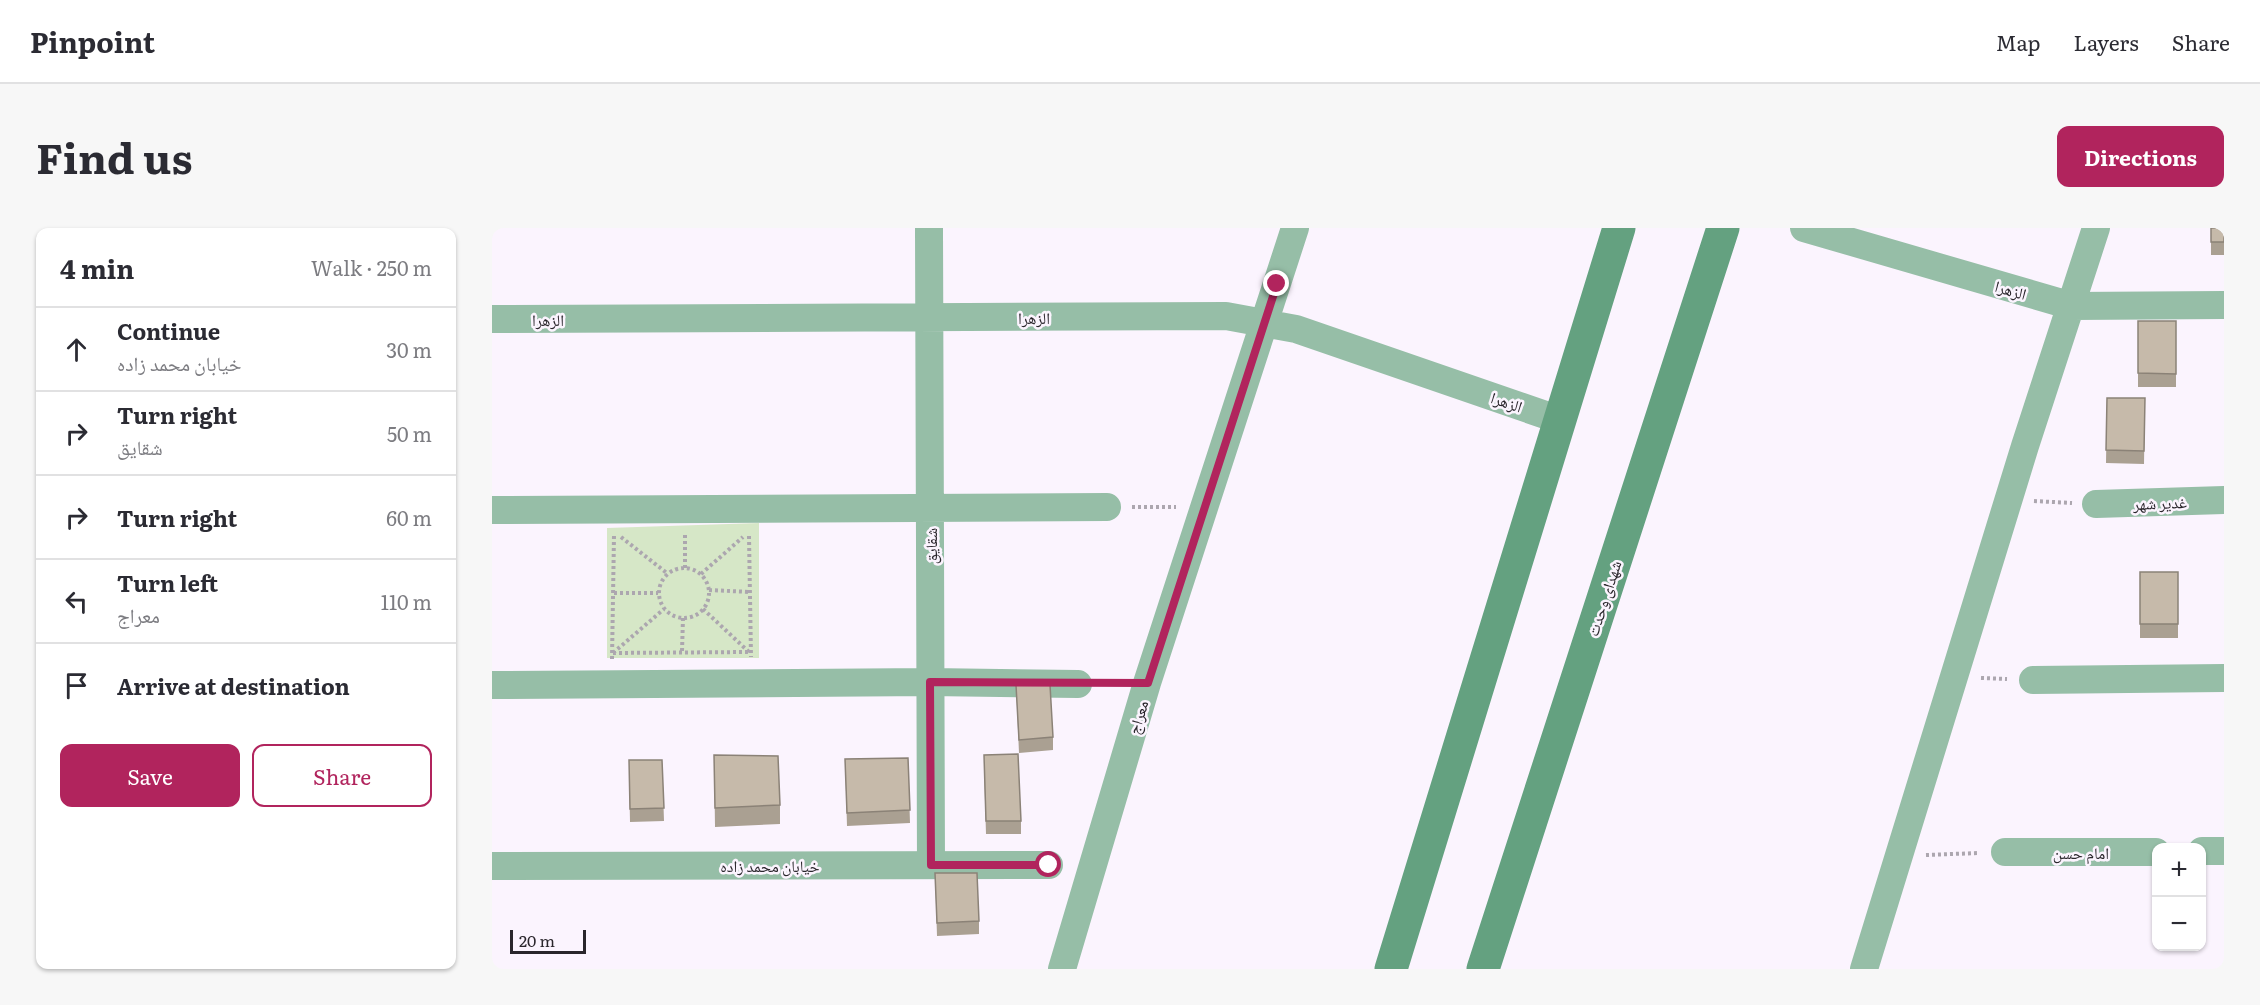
<!DOCTYPE html>
<meta charset="utf-8">
<style>
:root{--surface:#fff;--page:#f7f7f7;--text:#2b2b33;--muted:#7c7c81;--line:#e1e1e2;--accent:#b1245d}
body{margin:0;font-family:Literata,"Noto Naskh Arabic",serif;background:var(--page);color:var(--text)}
.controls{position:absolute;right:18px;bottom:18px;display:grid;overflow:hidden;border-radius:12px;box-shadow:0 2px 4px #0004}
.controls button{width:54px;height:54px;display:grid;place-items:center;padding:0;border:0;border-bottom:2px solid var(--line);background:var(--surface);color:var(--text);font:30px sans-serif}
.scale{position:absolute;left:18px;bottom:15px;width:76px;box-sizing:border-box;padding-left:6px;border:3px solid #2a262c;border-top:0;font-size:16px;line-height:21px;white-space:nowrap;color:#2a262c;-webkit-text-stroke:4px #fbf4fe;paint-order:stroke}
.stop{position:absolute;width:18px;height:18px;margin:-14px;border:4px solid #b1245d;border-radius:50%;background:#fff}
.stop.end{background:#b1245d;border-color:#fff;box-shadow:0 2px 6px #0008}
.list{margin:0;padding:0;list-style:none}
h2{display:flex;justify-content:space-between;align-items:center;height:78px;margin:0;padding:0 24px;font-size:26px}
h2 small{font-size:20px;font-weight:400;color:var(--muted)}
.list li{display:grid;grid-template-columns:39px 1fr auto;gap:18px;align-items:center;box-sizing:border-box;height:84px;padding:0 24px;border-top:2px solid var(--line)}
.list b{display:block;font-size:22px;white-space:nowrap}
.list p{margin:0;font-size:20px;white-space:nowrap;color:var(--muted)}
.list em{font-size:20px;font-style:normal;color:var(--muted)}
.actions{display:flex;gap:12px;padding:18px 24px}
.actions a{flex:1;padding:14px 0;border:2px solid var(--accent);border-radius:12px;text-align:center;font-size:21px;color:var(--accent)}
.actions .main{background:var(--accent);color:#fff}
.icon{flex:none;width:33px;height:33px;fill:none;stroke:currentColor;stroke-width:2;stroke-linecap:round;stroke-linejoin:round}
.map{position:relative;flex:none;width:1732px;height:741px;overflow:hidden;border-radius:12px}
header{display:flex;align-items:center;gap:36px;box-sizing:border-box;height:84px;padding:0 30px;background:var(--surface);border-bottom:2px solid var(--line)}
header strong{font-size:28px}
nav{display:flex;gap:33px;margin-inline-start:auto;font-size:21px}
.intro{display:flex;align-items:center;justify-content:space-between;box-sizing:border-box;height:144px;padding:0 36px}
h1{margin:0;font-size:42px}
.button{padding:15px 27px;border-radius:12px;background:var(--accent);color:#fff;font-size:21px;font-weight:700}
main{display:flex;gap:36px;padding:0 36px}
aside{flex:1;background:var(--surface);border-radius:12px;box-shadow:0 2px 4px #0004}
.map>svg:first-child{display:block}
</style>
<header>
<strong>Pinpoint</strong>
<nav><a>Map</a><a>Layers</a><a>Share</a></nav>
</header>
<div class="intro"><h1>Find us</h1><a class="button">Directions</a></div>
<main>
<aside>
<h2>4 min<small>Walk · 250 m</small></h2>
<ul class="list">
<li><svg class="icon" aria-label="ahead" viewBox="0 0 24 24"><path d="M12 20V5M6 11l6-6 6 6"/></svg><div><b>Continue</b><p>خیابان محمد زاده</p></div><em>30 m</em></li>
<li><svg class="icon" aria-label="right" viewBox="0 0 24 24"><path d="M7 20v-9h11M14 6l5 5-5 5"/></svg><div><b>Turn right</b><p>شقایق</p></div><em>50 m</em></li>
<li><svg class="icon" aria-label="right" viewBox="0 0 24 24"><path d="M7 20v-9h11M14 6l5 5-5 5"/></svg><div><b>Turn right</b></div><em>60 m</em></li>
<li><svg class="icon" aria-label="left" viewBox="0 0 24 24"><path d="M17 20v-9H6M10 6l-5 5 5 5"/></svg><div><b>Turn left</b><p>معراج</p></div><em>110 m</em></li>
<li><svg class="icon" aria-label="arrive" viewBox="0 0 24 24"><path d="M6 21V4h12l-3 4 3 4H6"/></svg><div><b>Arrive at destination</b></div></li>
</ul>
<div class="actions"><a class="main">Save</a><a>Share</a></div>
</aside>
<div class="map">
<svg width="1732" height="741" viewBox="0 0 1732 741">
<rect width="100%" height="100%" fill="#fbf4fe"/>
<!-- green -->
<path fill="#d6e7c7" d="M267 295V430H115V300Z"/>
<g fill="none" stroke-linecap="round" stroke-linejoin="round">
<!-- path -->
<path stroke="#aca6af" stroke-width="4" stroke-dasharray="3 3" stroke-linecap="butt" d="M1542 273 1580 275
M640 279H684
M257 308 259 429
M129 309 176 346
M167 365a25 25 0 1 1 50 0a25 25 0 1 1-50 0Z
M193 340V307
M209 346 251 309
M217 362 258 364
M122 365H166
M211 381 257 424
M190 423 191 390
M121 425 257 424
M121 425 172 381
M120 431 122 307
M1489 450 1515 451
M611 456 628 455
M1434 627 1487 625"/>
<!-- street -->
<path stroke="#96bea7" stroke-width="28" d="M437 0 439 637
M1312 0 1580 78 1732 77
M0 91 734 88 804 101 1068 192
M1604 276 1732 272
M0 282 615 279
M1541 452 1732 450
M0 457 438 454 586 456
M1710 623H1732
M1513 624H1664
M0 638 557 637
M570 741 655 455 803 0
M1372 741 1533 218 1604 0"/>
<!-- secondary -->
<path stroke="#64a180" stroke-width="33" d="M899 741 1127 0
M991 741 1231 0"/>
</g>
<!-- wall -->
<path fill="#aaa092" d="M1719 0H1732V27H1719Z
M1646 93H1684V159H1646Z
M1615 170H1653L1652 236 1614 235Z
M1648 344H1686V410H1648Z
M524 457 561 509V522L527 525Z
M222 527 288 577V596L223 599Z
M416 530 418 595 355 598 353 531Z
M170 532 172 593 138 594 137 545Z
M492 540 529 593V606H494Z
M443 645 487 693V706L445 708Z"/>
<!-- building -->
<path fill="#c6baaa" stroke="#8b8277" stroke-width="1.5" d="M1719 0H1732V14H1719Z
M1646 93H1684V146L1646 145Z
M1615 170H1653L1652 223 1614 222Z
M1648 344H1686V396H1648Z
M524 457H558L561 509 527 512Z
M526 526 529 593H494L492 527Z
M222 527 286 528 288 577 223 580Z
M416 530 418 582 355 585 353 531Z
M137 532H170L172 580 138 581Z
M443 645H485L487 693 445 695Z"/>
<g fill="none" stroke-linecap="round" stroke-linejoin="round">
<!-- route -->
<path stroke="#b1245d" stroke-width="8" d="M557 637H439L438 454 656 455 785 56"/>
</g>
<g text-anchor="middle" dominant-baseline="central" stroke-width="5" stroke-linejoin="round" paint-order="stroke">
<!-- street labels -->
<g font-size="16" fill="#2a262c" stroke="#fbf4fe">
<text transform="translate(1519 61) rotate(16)">الزهرا</text>
<text x="542" y="89">الزهرا</text>
<text x="56" y="91">الزهرا</text>
<text transform="translate(1015 173) rotate(19)">الزهرا</text>
<text transform="translate(1668 274) rotate(-2)">غدیر شهر</text>
<text transform="translate(438 318) rotate(-90)">شقایق</text>
<text transform="translate(1111 370) rotate(-72)">شهدای وحدت</text>
<text transform="translate(645 489) rotate(-73)">معراج</text>
<text x="1589" y="624">امام حسن</text>
<text x="278" y="637">خیابان محمد زاده</text>
</g>
</g>
</svg>
<div class="controls">
<button>+</button>
<button>−</button>
</div>
<div class="scale">20 m</div>
<div class="stop" style="left:557px;top:637px"></div>
<div class="stop end" style="left:785px;top:56px"></div>
</div>
</main>
